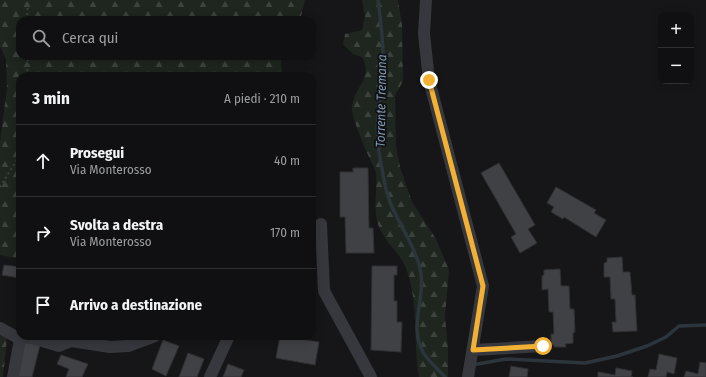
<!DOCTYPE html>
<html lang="it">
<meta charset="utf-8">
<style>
:root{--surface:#101012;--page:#19191b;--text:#f1f3f6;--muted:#9c9d9f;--line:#303032}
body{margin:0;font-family:"Fira Sans Condensed",sans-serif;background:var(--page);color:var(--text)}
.controls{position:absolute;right:12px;top:12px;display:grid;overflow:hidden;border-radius:8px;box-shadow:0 2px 10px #0003}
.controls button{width:36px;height:36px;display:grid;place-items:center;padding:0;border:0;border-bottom:1px solid var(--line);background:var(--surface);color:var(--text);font:20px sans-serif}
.stop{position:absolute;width:12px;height:12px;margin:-9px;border:3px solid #f2b134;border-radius:50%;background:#fff}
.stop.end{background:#f2b134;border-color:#fff;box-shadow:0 1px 4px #0008}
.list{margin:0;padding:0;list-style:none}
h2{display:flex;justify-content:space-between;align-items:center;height:52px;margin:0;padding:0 16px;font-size:17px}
h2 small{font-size:13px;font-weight:400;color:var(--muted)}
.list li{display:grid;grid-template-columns:26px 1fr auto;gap:12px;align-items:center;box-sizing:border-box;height:72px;padding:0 16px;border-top:1px solid var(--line)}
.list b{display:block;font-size:15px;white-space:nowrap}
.list p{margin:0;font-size:13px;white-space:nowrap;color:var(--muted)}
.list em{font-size:13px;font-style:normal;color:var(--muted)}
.icon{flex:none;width:22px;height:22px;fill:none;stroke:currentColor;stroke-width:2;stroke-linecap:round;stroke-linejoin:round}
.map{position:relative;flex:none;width:706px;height:377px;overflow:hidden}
.search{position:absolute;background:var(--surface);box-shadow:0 2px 10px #0003;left:16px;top:16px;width:300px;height:44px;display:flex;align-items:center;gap:10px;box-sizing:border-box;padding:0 14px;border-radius:12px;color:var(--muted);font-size:15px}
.panel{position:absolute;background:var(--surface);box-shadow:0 2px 10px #0003;left:16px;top:72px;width:300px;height:268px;border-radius:12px}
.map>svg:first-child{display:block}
</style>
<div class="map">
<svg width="706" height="377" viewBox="0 0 706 377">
<defs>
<pattern id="forest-firs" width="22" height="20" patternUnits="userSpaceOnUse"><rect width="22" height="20" fill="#1e261f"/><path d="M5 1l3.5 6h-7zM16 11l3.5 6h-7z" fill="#3c433d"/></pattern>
</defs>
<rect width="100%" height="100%" fill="#161618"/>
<!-- forest -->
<path fill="url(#forest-firs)" d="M0 0H305L300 20H20V56H281L282 76H20V259L0 255V142L7 88 6 59 0 46Z
M362 0H398L402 25 403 81 395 96 396 146 400 167 412 202 436 239 449 270 445 317 448 348V377H419C413 342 419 305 407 271 402 255 388 245 381 231 371 213 378 192 376 173 375 168 371 162 369 157 364 146 354 122 352 111 350 90 375 79 362 57L353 54 343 44 345 34 362 30 365 16Z
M0 335 7 338 3 377H0Z
M86 336H126L119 340 84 339Z"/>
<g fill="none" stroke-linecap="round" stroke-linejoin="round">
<!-- stream -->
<path stroke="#2c353c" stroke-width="3.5" d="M378 0C380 18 383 36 383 54 382 86 374 119 379 152 382 167 384 187 390 202 399 225 414 244 420 268 427 296 408 326 423 352 428 361 438 369 445 377
M472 365 506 359 585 363 617 356 647 346 666 337 679 326 706 325"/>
</g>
<!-- building -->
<path fill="#404145" stroke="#303034" d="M499 163 535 225 528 229 537 243 520 253 511 237 516 234 481 173Z
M353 168H368L369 228H373L374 253H346L345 217H340V172H353Z
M556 187 596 210 594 213 606 220 596 237 564 217 563 219 551 212 554 207 547 203Z
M622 257 623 272H630L632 295H635L637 331 613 332 612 322H616L615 299H611L610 277H604V263L607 262V258Z
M4 265 20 267V278L2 275Z
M372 266H397V275H394V301H397V322H402L401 352 371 350Z
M560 269 561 286H569L570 309H574L575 332 573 333V343L565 344 566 347H554V345H551V334H554L553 312H549L548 289 542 290V276L544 275V270Z
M280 336 319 342 315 365 276 358Z
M163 340 179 346 166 376 152 369Z
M24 342 40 345 32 377H17Z
M188 353 204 359 197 377H179Z
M659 354 677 358 674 374 667 372 666 377H648L650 369 656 370Z
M61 355 88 364 82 377H66L69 369 57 364Z
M700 362 706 363V377H684L686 371 698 374Z
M228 364 244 370 241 377H223Z
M511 366 528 369 527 377H509Z
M616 368 632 371 631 377H633H598V372L615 375Z"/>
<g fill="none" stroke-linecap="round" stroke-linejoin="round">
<!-- path -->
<path stroke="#3d3f44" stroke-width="2" stroke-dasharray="2 3" stroke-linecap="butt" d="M27 20 28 0
M27 76 28 56
M0 187 20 155"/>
<!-- minor -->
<path stroke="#37383d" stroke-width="12" d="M426 0 424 34 429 80 483 286 468 377
M321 224 324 291 371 377
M0 328 20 339 13 377
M20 339 29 337 59 346 71 341 110 347 128 346 155 336
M473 350 543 346
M210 377 229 336"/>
</g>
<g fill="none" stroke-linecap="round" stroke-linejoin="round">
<!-- route -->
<path stroke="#f2b134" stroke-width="5" d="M429 80 483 286 473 350 543 346"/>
</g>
<g text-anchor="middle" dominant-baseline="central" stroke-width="3.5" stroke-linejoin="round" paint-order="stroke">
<!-- water labels -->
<g font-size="13" font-style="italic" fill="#7f9bb3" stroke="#111113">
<text transform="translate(381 101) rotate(-89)">Torrente Tremana</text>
</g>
</g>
</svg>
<div class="controls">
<button>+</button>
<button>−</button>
</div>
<div class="stop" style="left:543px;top:346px"></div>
<div class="stop end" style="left:429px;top:80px"></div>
<div class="search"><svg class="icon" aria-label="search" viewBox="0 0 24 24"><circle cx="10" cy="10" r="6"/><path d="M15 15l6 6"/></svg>Cerca qui</div>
<section class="panel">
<h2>3 min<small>A piedi · 210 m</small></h2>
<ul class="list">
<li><svg class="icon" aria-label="ahead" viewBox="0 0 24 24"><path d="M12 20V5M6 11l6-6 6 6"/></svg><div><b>Prosegui</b><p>Via Monterosso</p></div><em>40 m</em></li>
<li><svg class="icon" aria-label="right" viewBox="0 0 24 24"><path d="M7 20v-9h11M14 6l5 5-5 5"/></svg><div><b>Svolta a destra</b><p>Via Monterosso</p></div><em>170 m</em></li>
<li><svg class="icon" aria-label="arrive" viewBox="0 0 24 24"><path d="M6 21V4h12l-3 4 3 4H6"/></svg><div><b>Arrivo a destinazione</b></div></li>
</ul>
</section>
</div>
